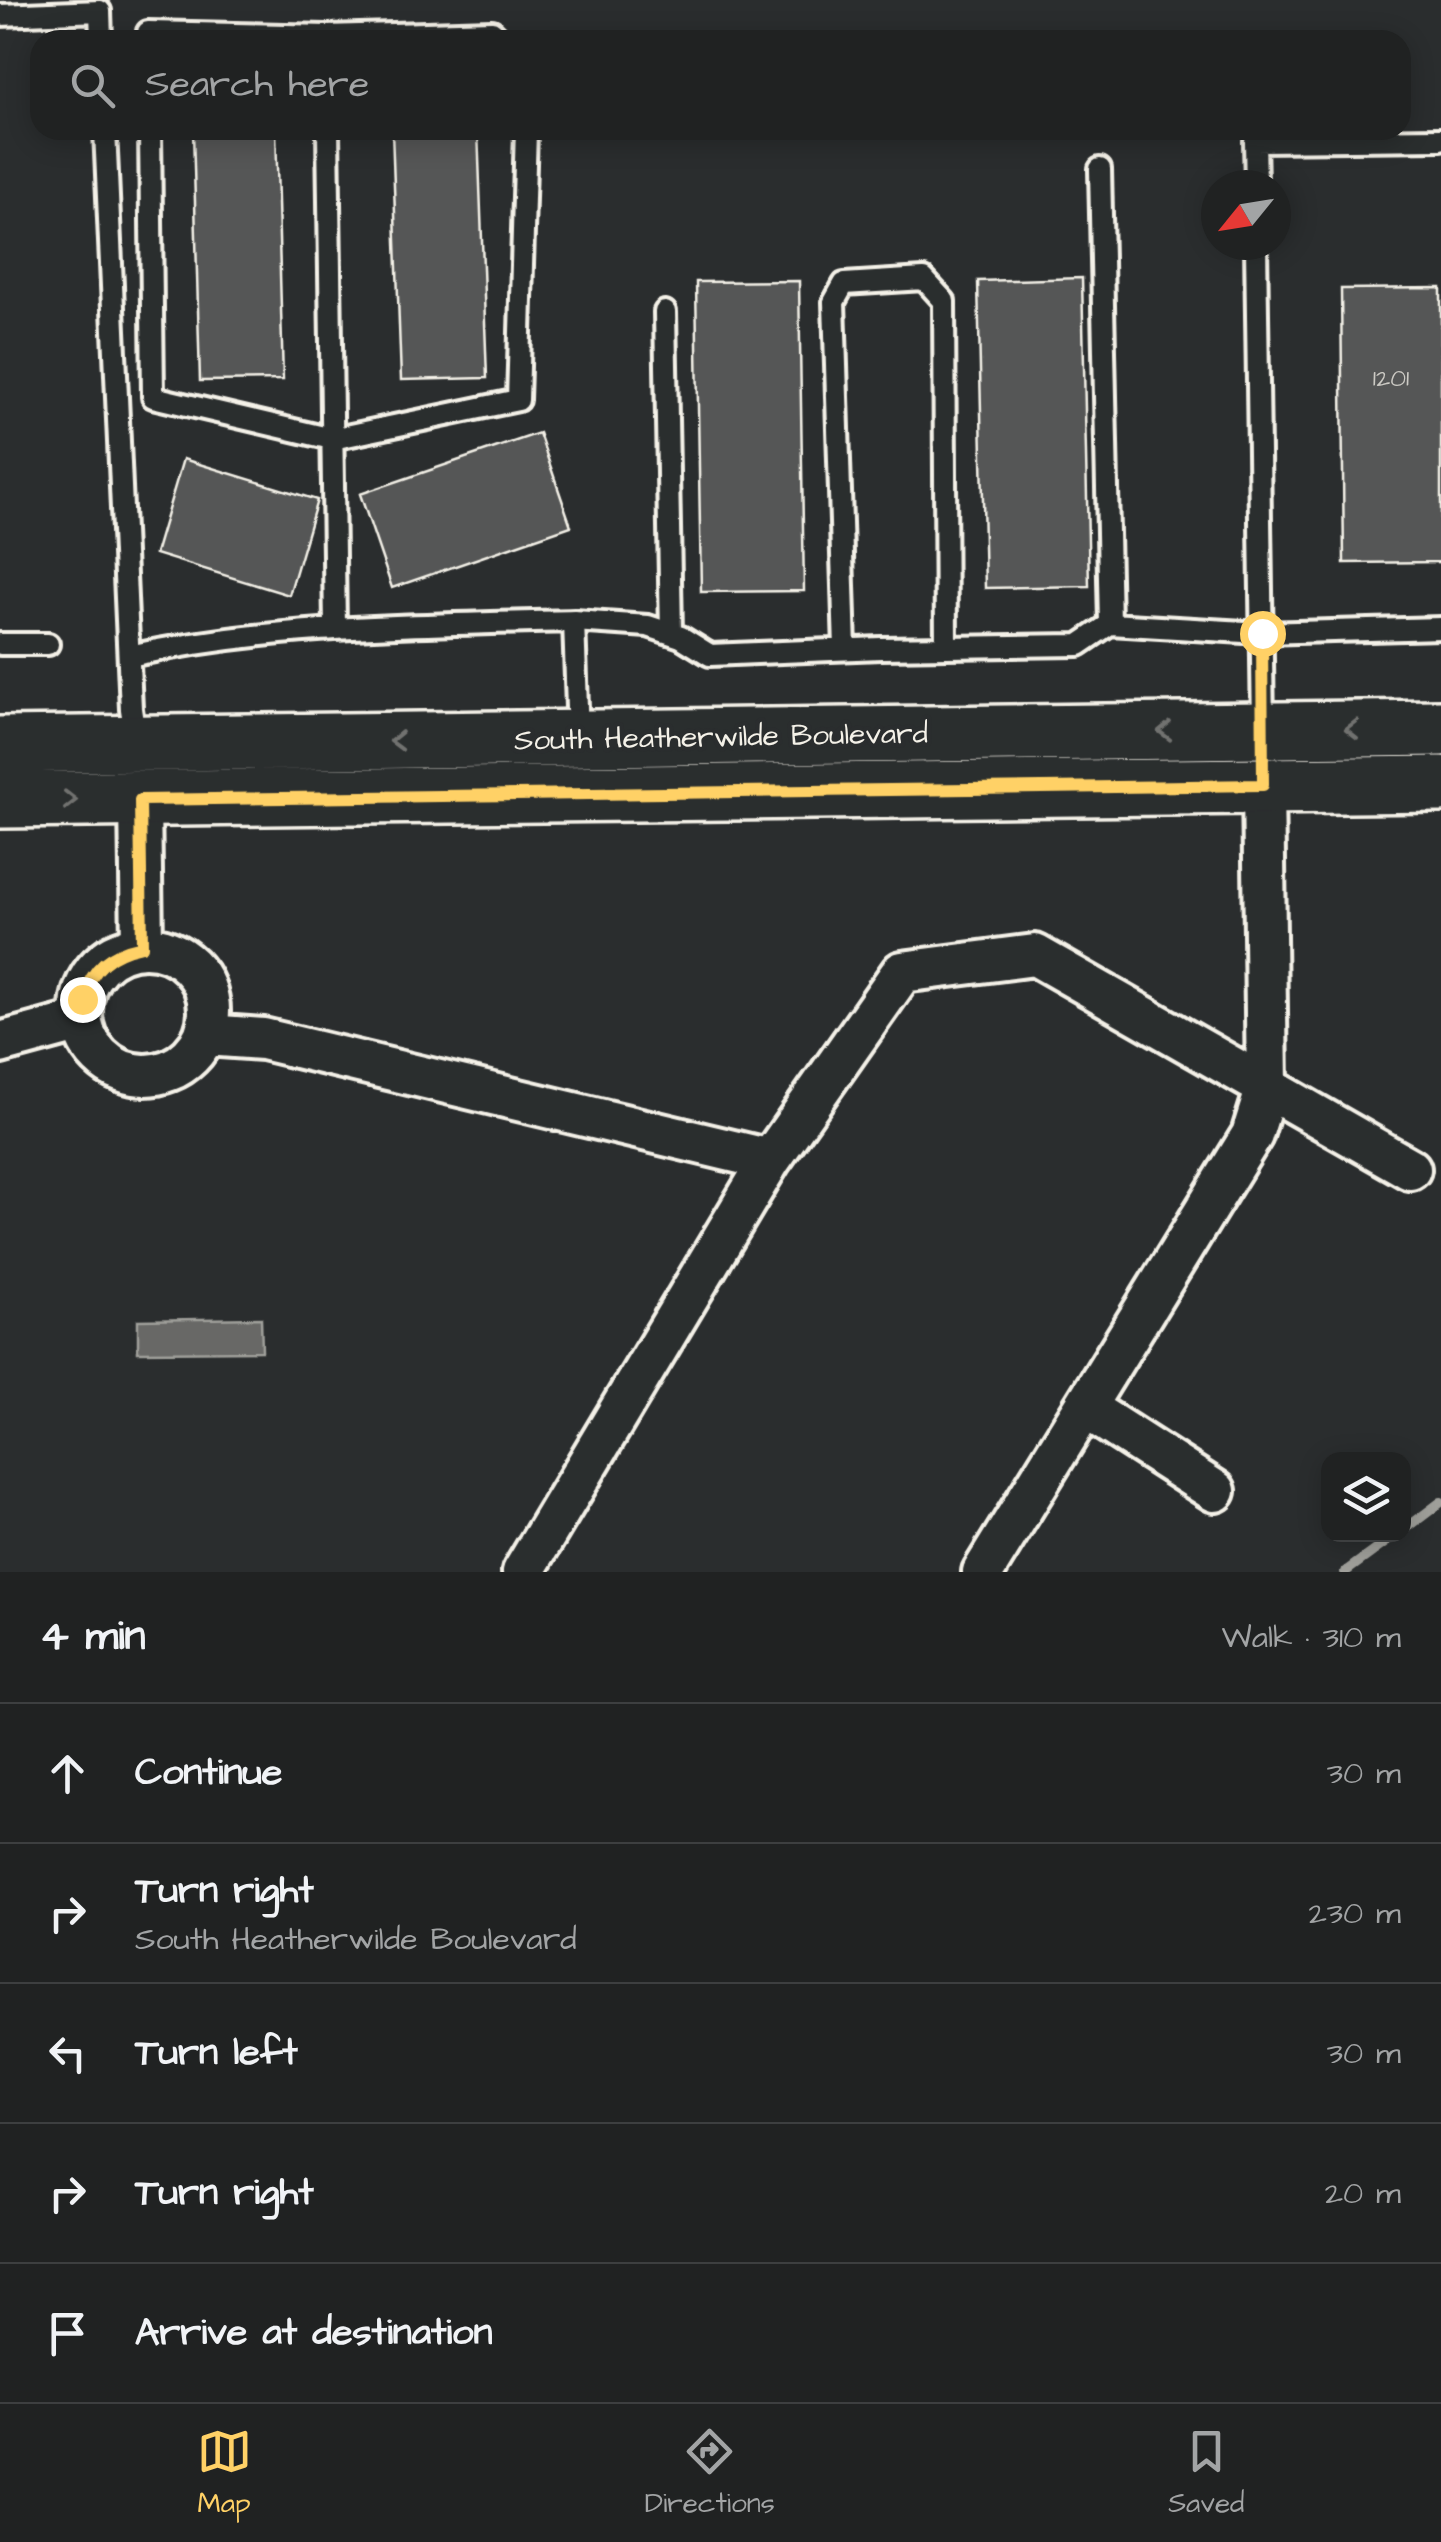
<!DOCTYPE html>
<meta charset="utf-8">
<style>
:root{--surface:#202222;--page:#282a2a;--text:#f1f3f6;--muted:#a2a4a5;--line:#3d3f40;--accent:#ffd166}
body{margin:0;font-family:"Architects Daughter",sans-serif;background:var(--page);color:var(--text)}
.controls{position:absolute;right:30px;bottom:30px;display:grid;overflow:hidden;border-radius:20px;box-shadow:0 5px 25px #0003}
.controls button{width:90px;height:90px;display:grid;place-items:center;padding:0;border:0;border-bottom:2px solid var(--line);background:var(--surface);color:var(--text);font:50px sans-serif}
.compass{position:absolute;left:1201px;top:170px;width:90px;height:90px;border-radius:50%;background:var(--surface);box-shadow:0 5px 25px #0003;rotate:240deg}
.stop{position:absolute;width:30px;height:30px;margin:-22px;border:8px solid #ffd166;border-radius:50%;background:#fff}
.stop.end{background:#ffd166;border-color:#fff;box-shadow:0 2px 10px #0008}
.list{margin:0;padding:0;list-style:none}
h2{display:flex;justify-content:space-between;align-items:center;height:130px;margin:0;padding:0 40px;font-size:42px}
h2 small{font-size:32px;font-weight:400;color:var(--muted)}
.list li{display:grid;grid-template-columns:65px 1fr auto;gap:30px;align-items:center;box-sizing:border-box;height:140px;padding:0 40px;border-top:2px solid var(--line)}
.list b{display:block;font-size:38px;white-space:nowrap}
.list p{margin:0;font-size:32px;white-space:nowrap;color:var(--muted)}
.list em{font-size:32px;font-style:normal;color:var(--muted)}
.icon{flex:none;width:55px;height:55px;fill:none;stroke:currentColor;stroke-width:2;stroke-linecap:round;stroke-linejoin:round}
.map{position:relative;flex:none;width:1441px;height:1572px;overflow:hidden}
.search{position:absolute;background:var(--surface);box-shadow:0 5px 25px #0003;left:30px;right:30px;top:30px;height:110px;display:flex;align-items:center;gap:25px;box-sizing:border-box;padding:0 35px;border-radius:30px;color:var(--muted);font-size:38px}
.sheet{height:830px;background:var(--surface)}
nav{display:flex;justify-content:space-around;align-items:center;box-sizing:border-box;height:140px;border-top:2px solid var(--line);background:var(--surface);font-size:28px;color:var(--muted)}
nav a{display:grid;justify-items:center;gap:5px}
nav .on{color:var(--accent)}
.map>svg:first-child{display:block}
</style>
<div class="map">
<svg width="1441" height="1572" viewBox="0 0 1441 1572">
<rect width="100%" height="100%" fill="#2a2d2e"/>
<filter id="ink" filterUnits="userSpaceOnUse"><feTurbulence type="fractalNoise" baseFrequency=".01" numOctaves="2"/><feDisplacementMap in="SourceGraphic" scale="20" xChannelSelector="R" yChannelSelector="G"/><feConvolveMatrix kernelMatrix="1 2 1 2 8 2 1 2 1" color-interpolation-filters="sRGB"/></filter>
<g filter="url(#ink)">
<!-- water -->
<path fill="#676866" stroke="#9f9f9a" stroke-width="2.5" d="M261 1318 262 1351 138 1352V1320Z"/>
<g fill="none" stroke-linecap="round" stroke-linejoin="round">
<!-- stream -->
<path stroke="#9f9f9a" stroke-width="10" d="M1404 1530 1441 1502
M1345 1572 1397 1534"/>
</g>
<!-- building -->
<path fill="#555756" stroke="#f4f1e8" stroke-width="2.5" d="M193 130H276L283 380 200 381Z
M392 130H478L487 378 401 380Z
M1082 278 1089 586 985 588 978 281Z
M799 281 804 591 701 592 696 282Z
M1441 288V562L1344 563 1341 289Z
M539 433 571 526 392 588 360 494Z
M183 459 317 500 289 595 155 554Z"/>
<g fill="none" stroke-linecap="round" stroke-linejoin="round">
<!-- lane casing -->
<g stroke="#f4f1e8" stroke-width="28">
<path id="lane" d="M0 15 100 11 101 40
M148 40V32L327 36
M327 40V36L492 31 501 40
M105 130 131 709 136 742
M150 130 153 397 332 439 518 400 526 130
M328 130 335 628
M1100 169 1110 624 1261 633 1441 628
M1256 185 1255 141 1441 139
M1256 245 1263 728
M665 312 671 633
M574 621 648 626 681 637 710 655 881 648 1079 645 1110 624
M0 644H48
M845 649 834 302 844 284 924 279 944 301 946 646
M129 656C276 624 425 625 574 621L578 737"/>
</g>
<!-- street casing -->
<g stroke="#f4f1e8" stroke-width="48">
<path id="street" d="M140 800 142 946
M81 1011a64 64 0 1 1 128 0a64 64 0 1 1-128 0Z
M206 1035 263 1039 770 1160
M0 1043 81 1021
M1086 1408 1215 1491
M523 1572 770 1160 902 972 1035 955 1410 1169
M983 1572 1252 1135 1267 1087 1263 785"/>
</g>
<!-- secondary casing -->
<g stroke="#f4f1e8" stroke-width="62">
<path id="secondary" d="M0 745 1441 728
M0 800 1441 784"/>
</g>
<!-- lane -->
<use href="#lane" stroke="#2a2d2e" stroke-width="20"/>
<!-- street -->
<use href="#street" stroke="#2a2d2e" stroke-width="40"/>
<!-- secondary -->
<use href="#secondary" stroke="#2a2d2e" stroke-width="55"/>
</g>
<!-- one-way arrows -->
<defs><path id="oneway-chevron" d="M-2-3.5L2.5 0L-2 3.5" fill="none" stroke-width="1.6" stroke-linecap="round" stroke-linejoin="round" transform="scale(2.5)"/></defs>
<g stroke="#71726f">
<use href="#oneway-chevron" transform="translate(1352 729) rotate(180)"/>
<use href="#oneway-chevron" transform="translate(1165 731) rotate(179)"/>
<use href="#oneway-chevron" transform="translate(397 741) rotate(179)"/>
<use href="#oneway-chevron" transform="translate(70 800)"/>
</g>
</g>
<g fill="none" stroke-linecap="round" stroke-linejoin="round" filter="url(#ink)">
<!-- route -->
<path stroke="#ffd166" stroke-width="12" d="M82 999C93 967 109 953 142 946L140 800 1263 785 1262 633"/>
</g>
<g text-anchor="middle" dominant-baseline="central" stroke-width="9" stroke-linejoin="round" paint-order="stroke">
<!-- number labels -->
<g font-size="25" fill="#cccac4">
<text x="1391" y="378">1201</text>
</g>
<!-- street labels -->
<g font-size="30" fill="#f4f1e8" stroke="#2a2d2e">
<text transform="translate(721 737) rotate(-1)">South Heatherwilde Boulevard</text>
</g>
</g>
</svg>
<div class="controls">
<button><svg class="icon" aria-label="layers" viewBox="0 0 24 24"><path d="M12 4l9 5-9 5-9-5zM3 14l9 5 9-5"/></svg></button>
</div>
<svg class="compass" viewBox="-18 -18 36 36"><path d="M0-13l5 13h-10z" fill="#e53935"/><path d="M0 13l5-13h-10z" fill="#a2a4a5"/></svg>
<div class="stop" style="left:1262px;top:633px"></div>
<div class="stop end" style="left:82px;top:999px"></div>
<div class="search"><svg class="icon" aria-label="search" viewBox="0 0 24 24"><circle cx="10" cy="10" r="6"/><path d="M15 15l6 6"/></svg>Search here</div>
</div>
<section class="sheet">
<h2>4 min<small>Walk · 310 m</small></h2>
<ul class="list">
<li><svg class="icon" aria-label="ahead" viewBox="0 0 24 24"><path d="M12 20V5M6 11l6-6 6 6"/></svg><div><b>Continue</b></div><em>30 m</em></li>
<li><svg class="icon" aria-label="right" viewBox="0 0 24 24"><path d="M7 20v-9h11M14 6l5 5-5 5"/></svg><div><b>Turn right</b><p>South Heatherwilde Boulevard</p></div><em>230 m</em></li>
<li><svg class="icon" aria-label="left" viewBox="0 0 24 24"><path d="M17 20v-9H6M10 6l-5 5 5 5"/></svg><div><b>Turn left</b></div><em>30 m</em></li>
<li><svg class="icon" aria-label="right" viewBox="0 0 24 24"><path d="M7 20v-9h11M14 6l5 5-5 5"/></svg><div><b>Turn right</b></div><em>20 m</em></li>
<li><svg class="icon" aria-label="arrive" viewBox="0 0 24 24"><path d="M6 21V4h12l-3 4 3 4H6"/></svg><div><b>Arrive at destination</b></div></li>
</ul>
</section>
<nav>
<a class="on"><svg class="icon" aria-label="map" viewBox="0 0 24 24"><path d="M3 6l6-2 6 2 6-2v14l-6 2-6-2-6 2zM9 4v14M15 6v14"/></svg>Map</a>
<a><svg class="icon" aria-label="directions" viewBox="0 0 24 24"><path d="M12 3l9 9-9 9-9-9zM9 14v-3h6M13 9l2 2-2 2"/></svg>Directions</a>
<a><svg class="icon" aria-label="saved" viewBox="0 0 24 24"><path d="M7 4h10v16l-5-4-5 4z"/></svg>Saved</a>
</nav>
